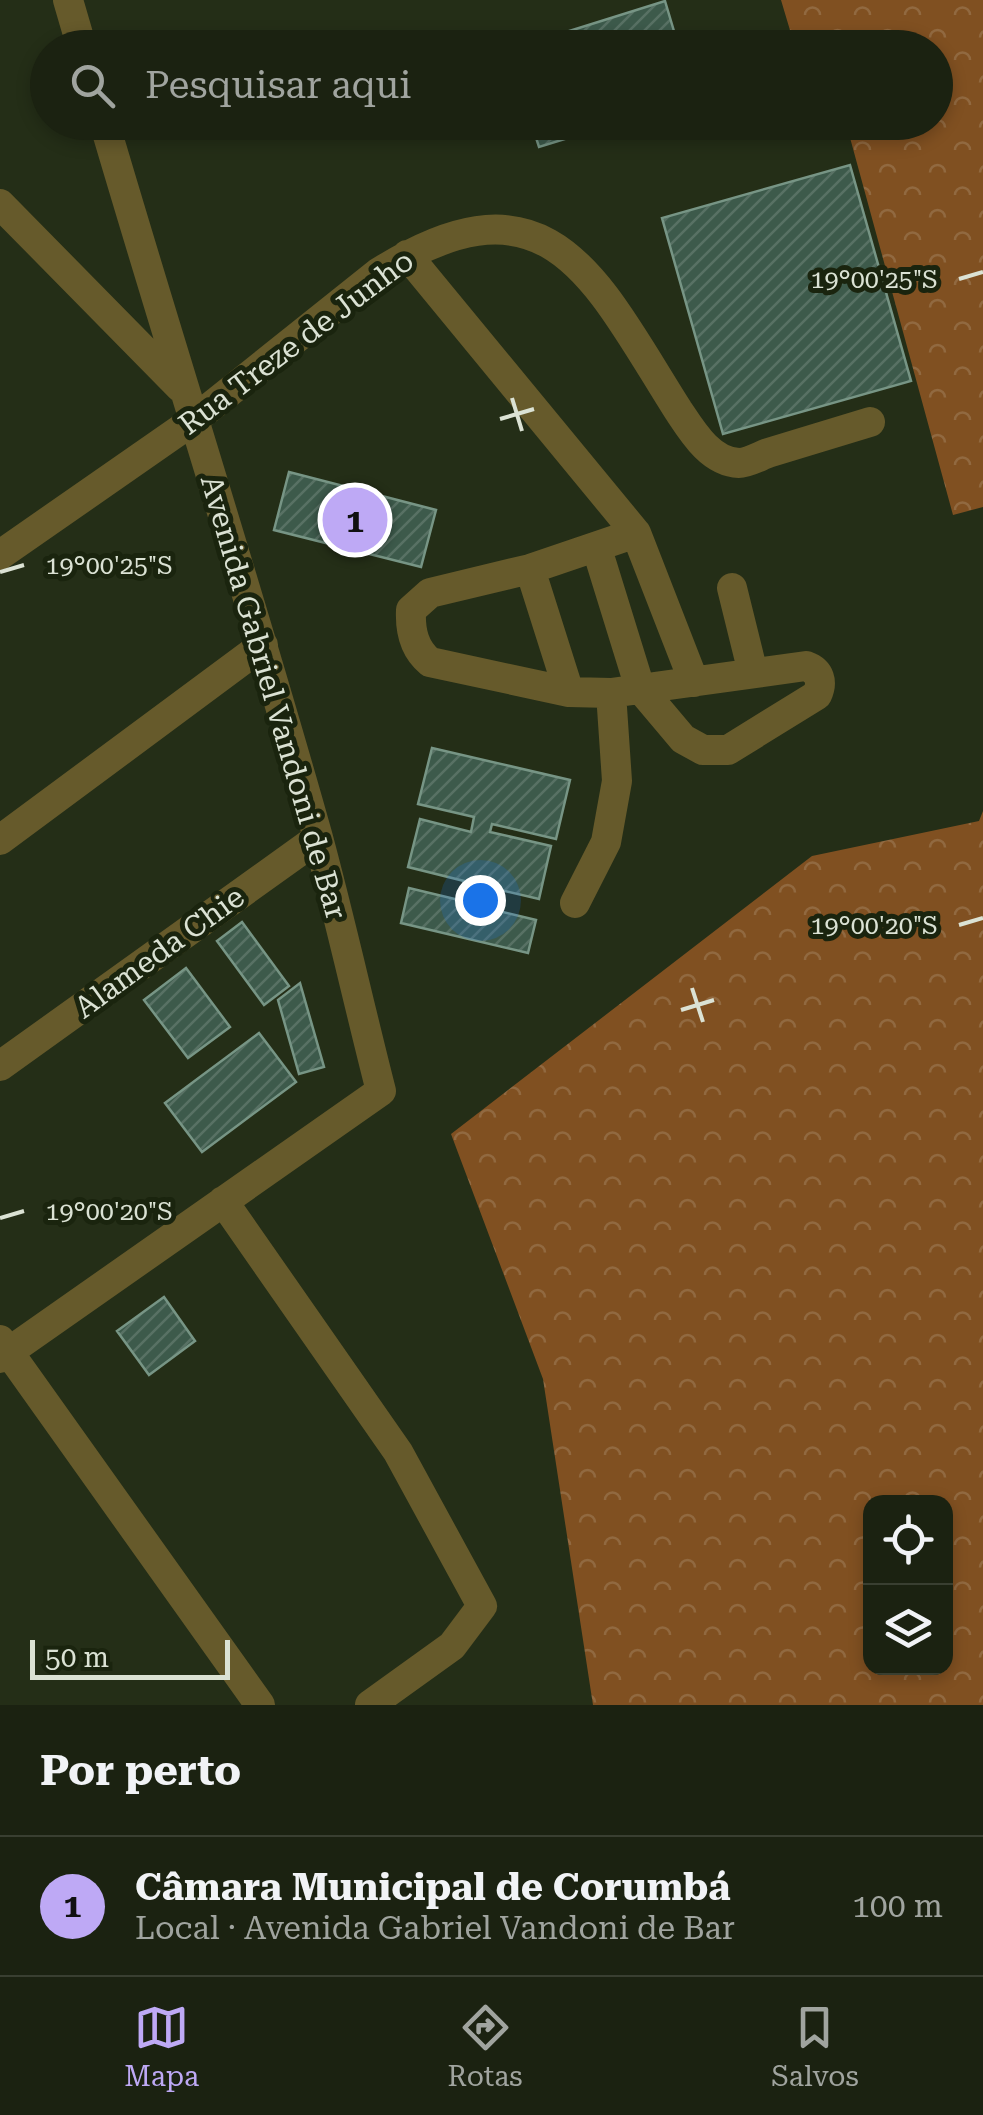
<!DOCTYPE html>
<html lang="pt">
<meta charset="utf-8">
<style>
:root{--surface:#1b2211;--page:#242a1a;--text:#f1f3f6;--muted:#a0a49f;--line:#393f31;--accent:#bea9f5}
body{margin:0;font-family:"Roboto Serif",serif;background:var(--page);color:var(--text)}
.controls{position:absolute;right:30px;bottom:30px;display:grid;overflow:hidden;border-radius:20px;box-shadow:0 5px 15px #0003}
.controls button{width:90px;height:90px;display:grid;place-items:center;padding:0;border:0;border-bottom:2px solid var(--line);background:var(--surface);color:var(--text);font:50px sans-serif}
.scale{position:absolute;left:30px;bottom:25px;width:200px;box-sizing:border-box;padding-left:10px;border:5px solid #dbe2d4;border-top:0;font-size:28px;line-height:35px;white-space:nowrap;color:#dbe2d4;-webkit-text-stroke:8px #1a240e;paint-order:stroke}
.you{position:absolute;left:480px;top:900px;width:35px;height:35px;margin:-25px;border:8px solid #fff;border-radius:50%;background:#1a73e8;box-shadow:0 0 0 15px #1a73e833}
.badge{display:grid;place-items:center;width:65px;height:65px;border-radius:50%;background:var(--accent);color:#111;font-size:32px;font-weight:700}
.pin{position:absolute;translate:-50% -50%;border:5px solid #fff;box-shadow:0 2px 10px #0006}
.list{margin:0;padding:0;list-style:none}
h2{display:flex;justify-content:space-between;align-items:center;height:130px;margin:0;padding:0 40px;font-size:42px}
h2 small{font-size:32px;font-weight:400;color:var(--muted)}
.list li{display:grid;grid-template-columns:65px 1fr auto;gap:30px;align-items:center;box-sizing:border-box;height:140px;padding:0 40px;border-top:2px solid var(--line)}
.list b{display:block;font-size:38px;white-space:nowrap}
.list p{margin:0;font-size:32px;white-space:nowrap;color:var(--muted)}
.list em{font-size:32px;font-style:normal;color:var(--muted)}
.icon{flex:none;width:55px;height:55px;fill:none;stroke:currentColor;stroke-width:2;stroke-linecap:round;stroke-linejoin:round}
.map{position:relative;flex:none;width:983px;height:1705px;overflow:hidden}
.search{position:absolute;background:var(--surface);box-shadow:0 5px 15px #0003;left:30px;right:30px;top:30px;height:110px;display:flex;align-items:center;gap:25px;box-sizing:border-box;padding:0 35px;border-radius:55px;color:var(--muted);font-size:38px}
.sheet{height:270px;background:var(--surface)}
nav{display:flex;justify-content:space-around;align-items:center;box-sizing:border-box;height:140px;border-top:2px solid var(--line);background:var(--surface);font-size:28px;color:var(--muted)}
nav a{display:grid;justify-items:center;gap:5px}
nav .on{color:var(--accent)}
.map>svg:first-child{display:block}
</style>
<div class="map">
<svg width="983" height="1705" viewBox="0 0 983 1705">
<defs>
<pattern id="forest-crowns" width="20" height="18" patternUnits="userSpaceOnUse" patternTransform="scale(2.5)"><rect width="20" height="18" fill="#805021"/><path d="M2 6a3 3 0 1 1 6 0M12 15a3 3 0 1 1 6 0" fill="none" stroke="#916940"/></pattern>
<pattern id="building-hatch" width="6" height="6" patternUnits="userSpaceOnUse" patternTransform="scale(2.5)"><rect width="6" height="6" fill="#3d5a4b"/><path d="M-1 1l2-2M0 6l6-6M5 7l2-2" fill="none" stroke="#587164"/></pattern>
</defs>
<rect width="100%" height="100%" fill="#242e17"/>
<!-- forest -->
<path fill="url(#forest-crowns)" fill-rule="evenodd" d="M781 0H983V507L953 515 846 123 936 122V48L795 47Z
M983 811V1705H593L543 1379 451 1134 812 856 979 821ZM870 1502H946V1668H870Z"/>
<!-- building -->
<path fill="url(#building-hatch)" stroke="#779585" stroke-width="2.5" d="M665 1 679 48H515Z
M531 122H620L539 147Z
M850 165 911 381 723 434 662 218Z
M289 472 436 510 421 567 274 530Z
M432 748 570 780 556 839 492 824 490 832 551 846 539 899 475 884 470 904 536 920 528 953 401 923 409 888 459 900 464 881 408 867 420 819 471 832 474 817 418 804Z
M242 922 289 986 264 1005 217 941Z
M186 968 230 1027 188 1058 144 1000Z
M300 983 324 1067 299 1074 278 1000Z
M259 1033 296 1082 202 1152 165 1103Z
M164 1297 195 1341 149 1375 117 1331Z"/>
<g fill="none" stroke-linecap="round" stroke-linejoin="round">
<!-- minor -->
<path stroke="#665a2b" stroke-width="30" d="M68 0 82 48
M0 204 180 387
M407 255 636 533 694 682
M597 549 640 688 683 739 703 750H728L817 695C823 682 820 671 806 666L611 693 569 692 430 662C414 649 410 631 411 610L430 593 530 569 636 533
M0 555 194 420 378 273C549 164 595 279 678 410 692 431 710 462 739 463 747 463 760 456 768 453 802 443 836 432 870 422
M530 569 569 692
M732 588 753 673
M0 840 263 645
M575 903 606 842 617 781 611 693
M0 1066 318 838
M223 1201 398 1452 482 1606 452 1646 370 1705
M0 1340 260 1705
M0 1358 381 1091C359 1005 340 919 317 834 250 595 174 360 104 122"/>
</g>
<!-- ticks -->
<path fill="none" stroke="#dbe2d4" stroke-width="4" d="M959 279 983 272M512 398 522 431M500 419 534 409M0 572 24 565M959 925 983 918M692 988 703 1022M681 1010 714 1000M0 1218 24 1211"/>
<g text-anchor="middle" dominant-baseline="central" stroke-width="10" stroke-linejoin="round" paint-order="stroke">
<!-- street labels -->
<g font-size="30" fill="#dbe2d4" stroke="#1a240e">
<text transform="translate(296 342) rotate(-37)">Rua Treze de Junho</text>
<text transform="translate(274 697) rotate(74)">Avenida Gabriel Vandoni de Bar</text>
<text transform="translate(159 952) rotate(-36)">Alameda Chie</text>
</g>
</g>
<g font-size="25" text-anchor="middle" fill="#dbe2d4" stroke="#1a240e" stroke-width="10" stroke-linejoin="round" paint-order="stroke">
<text x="874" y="288">19°00'25"S</text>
<text x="109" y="574">19°00'25"S</text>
<text x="874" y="934">19°00'20"S</text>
<text x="109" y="1220">19°00'20"S</text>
</g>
</svg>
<div class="controls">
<button><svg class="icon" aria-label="locate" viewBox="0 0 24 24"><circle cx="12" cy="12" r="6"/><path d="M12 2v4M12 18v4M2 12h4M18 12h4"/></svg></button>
<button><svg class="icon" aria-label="layers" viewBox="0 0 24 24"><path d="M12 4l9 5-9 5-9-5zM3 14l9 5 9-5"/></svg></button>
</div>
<div class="scale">50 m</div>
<div class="you"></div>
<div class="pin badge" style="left:355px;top:520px">1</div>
<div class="search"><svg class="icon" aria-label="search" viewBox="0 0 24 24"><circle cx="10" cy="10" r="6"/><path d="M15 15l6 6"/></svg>Pesquisar aqui</div>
</div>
<section class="sheet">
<h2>Por perto<small></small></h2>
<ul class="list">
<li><span class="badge">1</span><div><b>Câmara Municipal de Corumbá</b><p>Local · Avenida Gabriel Vandoni de Bar</p></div><em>100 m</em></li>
</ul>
</section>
<nav>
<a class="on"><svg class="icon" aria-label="map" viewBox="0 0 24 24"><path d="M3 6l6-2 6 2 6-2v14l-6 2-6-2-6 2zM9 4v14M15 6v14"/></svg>Mapa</a>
<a><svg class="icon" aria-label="directions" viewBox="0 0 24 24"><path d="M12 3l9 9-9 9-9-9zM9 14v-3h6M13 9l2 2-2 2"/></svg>Rotas</a>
<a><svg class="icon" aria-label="saved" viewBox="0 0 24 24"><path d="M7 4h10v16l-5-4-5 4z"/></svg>Salvos</a>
</nav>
